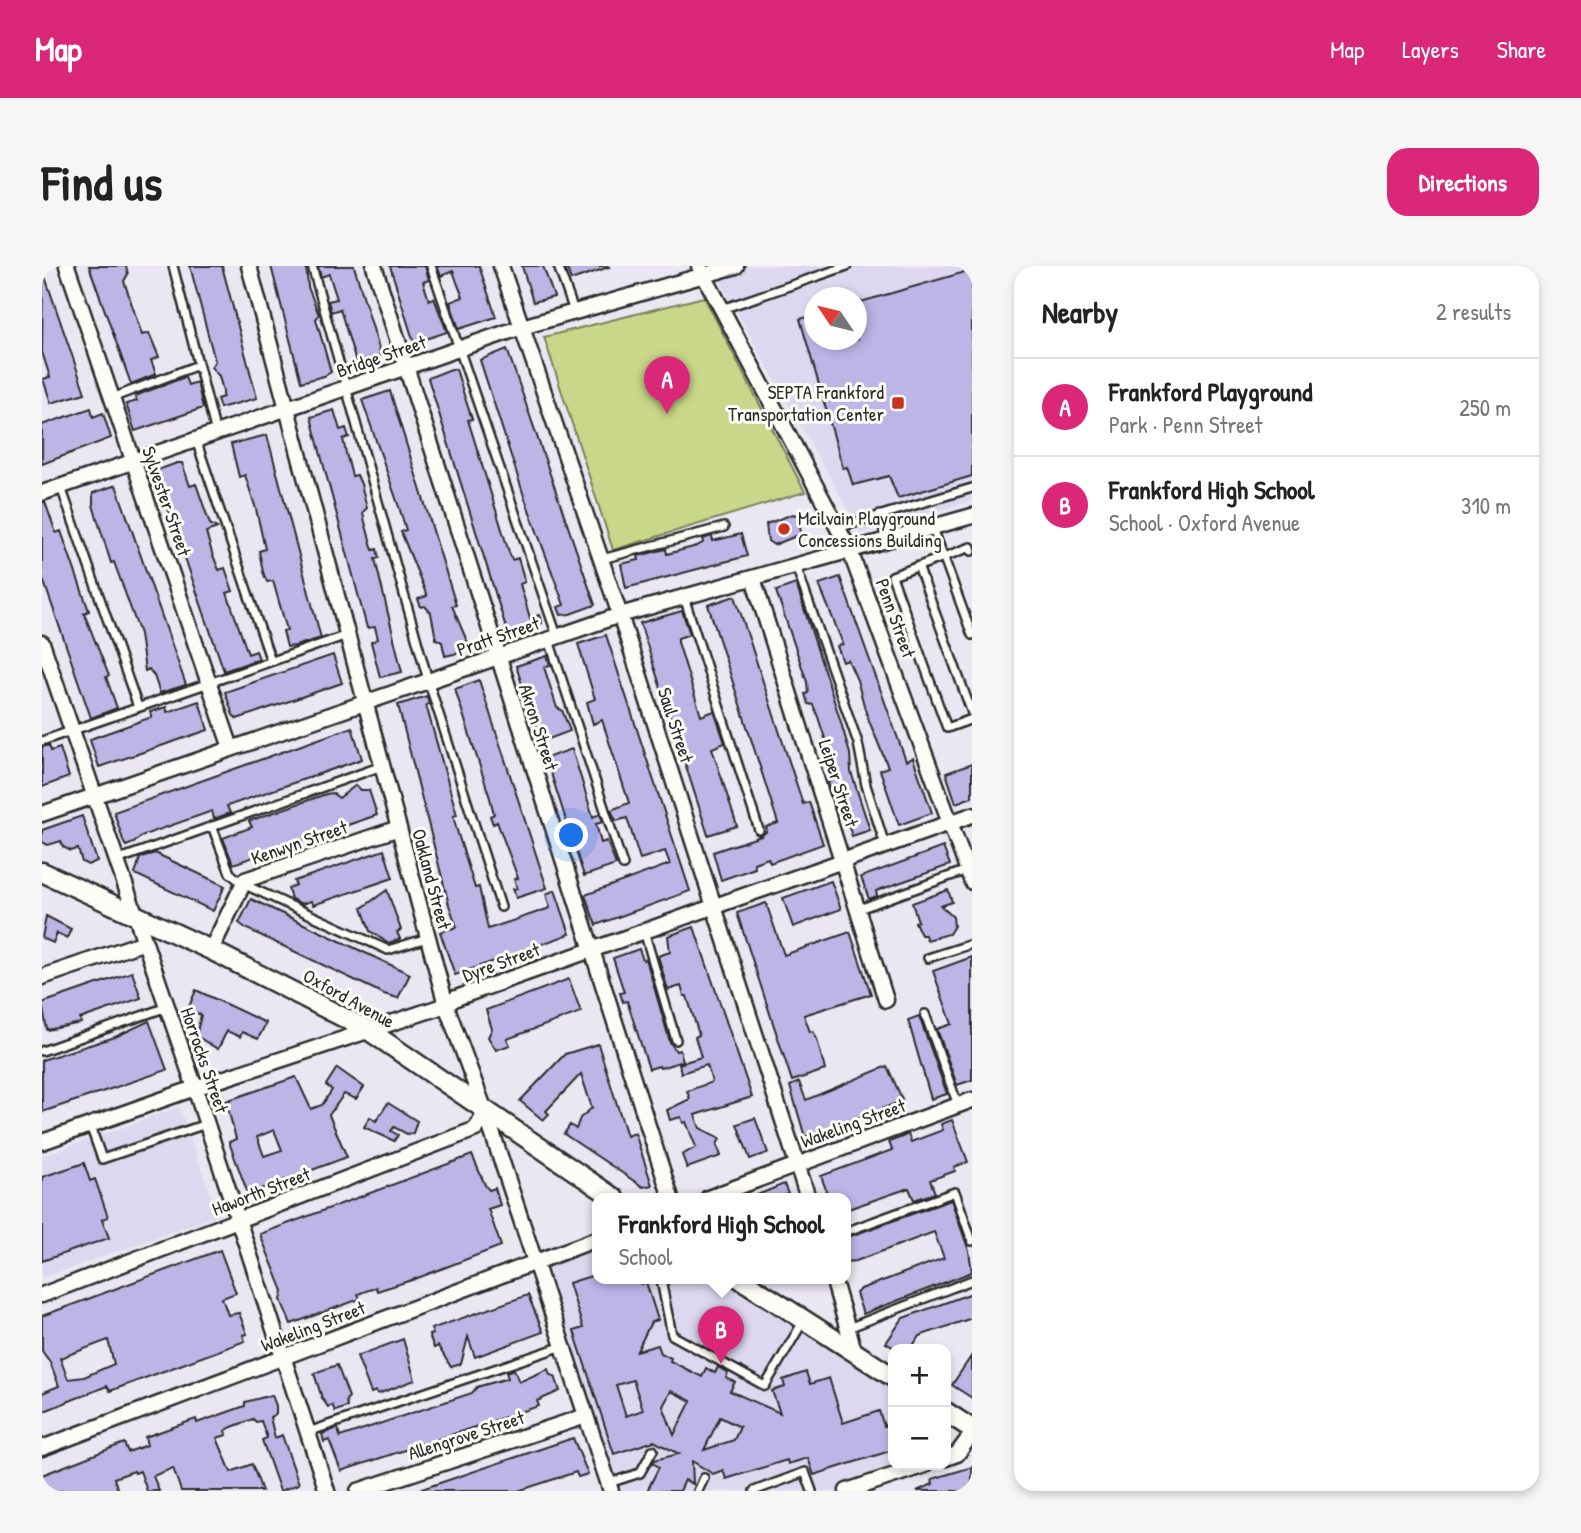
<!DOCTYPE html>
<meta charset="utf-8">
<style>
:root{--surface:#fff;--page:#f6f6f6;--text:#222;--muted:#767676;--line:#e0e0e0;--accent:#db2777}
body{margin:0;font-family:"Patrick Hand",sans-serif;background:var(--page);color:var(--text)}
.controls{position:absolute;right:21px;bottom:21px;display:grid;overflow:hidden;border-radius:14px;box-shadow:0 4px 10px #0003}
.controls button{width:63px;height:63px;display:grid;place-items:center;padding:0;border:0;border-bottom:2px solid var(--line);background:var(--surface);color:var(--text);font:35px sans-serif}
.compass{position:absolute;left:762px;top:21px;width:63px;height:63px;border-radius:50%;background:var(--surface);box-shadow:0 4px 10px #0003;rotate:305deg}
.you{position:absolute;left:530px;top:570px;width:24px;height:24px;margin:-18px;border:5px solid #fff;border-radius:50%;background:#1a73e8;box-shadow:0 0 0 10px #1a73e833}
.badge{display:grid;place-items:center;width:46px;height:46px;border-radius:50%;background:var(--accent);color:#fff;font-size:23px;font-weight:700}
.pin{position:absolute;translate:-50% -58px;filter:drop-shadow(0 2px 4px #0008)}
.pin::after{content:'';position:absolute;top:37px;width:24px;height:21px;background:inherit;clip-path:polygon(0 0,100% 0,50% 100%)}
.popup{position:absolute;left:550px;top:927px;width:259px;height:91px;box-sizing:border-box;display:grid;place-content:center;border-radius:14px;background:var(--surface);filter:drop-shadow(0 2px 5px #0005);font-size:23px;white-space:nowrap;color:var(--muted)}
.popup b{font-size:26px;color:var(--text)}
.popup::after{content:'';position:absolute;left:50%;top:100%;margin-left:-14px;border:14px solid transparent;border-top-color:var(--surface)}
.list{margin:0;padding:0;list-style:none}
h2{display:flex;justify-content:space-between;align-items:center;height:91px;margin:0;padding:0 28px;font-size:30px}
h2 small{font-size:23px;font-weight:400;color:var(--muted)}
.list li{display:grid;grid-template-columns:46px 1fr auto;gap:21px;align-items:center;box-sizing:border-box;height:98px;padding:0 28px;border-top:2px solid var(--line)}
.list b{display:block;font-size:26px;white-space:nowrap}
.list p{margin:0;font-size:23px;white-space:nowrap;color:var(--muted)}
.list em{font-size:23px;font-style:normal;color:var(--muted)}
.map{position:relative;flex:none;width:930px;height:1225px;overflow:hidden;border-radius:21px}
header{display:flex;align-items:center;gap:42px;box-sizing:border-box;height:98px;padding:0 35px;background:var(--accent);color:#fff}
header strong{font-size:33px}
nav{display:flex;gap:38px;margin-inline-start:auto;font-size:24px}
.intro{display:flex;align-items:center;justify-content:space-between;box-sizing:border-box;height:168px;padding:0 42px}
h1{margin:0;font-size:49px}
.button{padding:18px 32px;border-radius:21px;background:var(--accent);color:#fff;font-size:24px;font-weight:700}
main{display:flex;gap:42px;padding:0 42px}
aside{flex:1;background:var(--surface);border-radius:21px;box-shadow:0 4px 10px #0003}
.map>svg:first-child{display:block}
</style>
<header>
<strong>Map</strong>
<nav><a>Map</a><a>Layers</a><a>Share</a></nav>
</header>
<div class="intro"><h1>Find us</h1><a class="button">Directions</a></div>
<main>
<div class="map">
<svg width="930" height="1225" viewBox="0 0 930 1225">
<rect width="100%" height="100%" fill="#eae7f2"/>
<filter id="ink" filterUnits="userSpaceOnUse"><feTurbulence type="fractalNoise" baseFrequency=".0143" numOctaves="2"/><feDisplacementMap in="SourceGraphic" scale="14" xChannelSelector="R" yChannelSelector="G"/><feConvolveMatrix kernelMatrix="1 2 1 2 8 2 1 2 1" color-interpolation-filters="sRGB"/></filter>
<g filter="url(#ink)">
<!-- built -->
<path fill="#ddd8ef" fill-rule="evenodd" d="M669 0H930V235L819 267ZM772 32H814V74H772Z
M137 841 176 949 0 1012V890Z
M555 973V1012H697L851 1111V1199H882L805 1225H569L493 997Z"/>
<!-- green -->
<path fill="#c9d78a" stroke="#7a815a" stroke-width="2" d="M662 31 763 226 571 284 502 71Z"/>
<!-- building -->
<path fill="#beb5e7" stroke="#2b2b2b" stroke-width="2" fill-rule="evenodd" d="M47 0H84L86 8 82 15 100 69 107 67 117 91 109 94 114 108 89 118Z
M148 0H180L215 132 178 142 175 133 181 131V125L177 110 169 101 173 95Z
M229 0H264L266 21 277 49 274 53 289 106 282 110 259 116Z
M276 0H312L339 89 314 96 298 43 289 46 286 35 295 33 287 8 279 11Z
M348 0H383L387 14 381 16 387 34 392 32 405 66 372 77Z
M395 0H437L454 51 417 63 408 36 421 31 416 19 411 5 399 10Z
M480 0H501L512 31 491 36Z
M524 0H566L567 1 529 14Z
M930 4V210L856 232 847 210 811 219 805 201 801 202 758 53 773 49V74H815V37Z
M1 5 43 127 9 137 1 113 8 111 0 86Z
M465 83 553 339 528 348 519 349 516 341 522 339 482 230 438 94Z
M409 103H414L422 129 430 153 426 154 467 286 470 294 476 292 483 316 478 318 488 352 497 349 500 357 482 365 466 368 386 112Z
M143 111 146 119 155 116 161 142 93 165 84 138 95 135 93 130Z
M348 125 414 339 410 340 428 382 412 388 403 390 400 376 394 373 389 347 383 340 379 341 376 333 385 330 359 266 364 264 357 241 320 134Z
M49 142 51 151 61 147 69 172 0 198V159Z
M292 144 298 164 304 162 307 171 301 173 304 187 310 210 315 209 319 218 325 242 321 246 323 256 331 284 335 283 337 292 333 293 360 406 338 411 329 376 336 373 333 361 325 362 272 163 269 151Z
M225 169 279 372 253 380 245 381 241 365 245 364 231 315 225 316 221 306 217 285 223 283 214 243 203 209 197 211 189 178Z
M135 197H140L148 220 154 218 168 258 175 262 164 266 170 287 177 304 183 302 191 325 185 327 206 388 214 385 217 393 182 405 113 205Z
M74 219 144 419 118 427 112 410 107 403 103 405 98 368 72 296 69 297 51 239V227Z
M0 236H3L14 267 19 265 47 345 42 347 67 410 64 411 75 442 49 452 0 310Z
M751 248 757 250 759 268 732 279 726 275 724 258Z
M699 268 705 290 584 322 579 298 597 294 596 290 624 283 625 288 655 280 662 276 661 273 670 270 671 275Z
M798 311 864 495 871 492 890 547 857 559 838 504 846 501 825 450 815 414 806 394 801 396 795 380 801 378 777 318Z
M754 318 798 453 808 488 809 506 828 564 810 570 801 545 795 544 791 534 786 517 793 511 790 494 776 451 771 439 766 438 763 428 766 427 765 416 734 325Z
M693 330 761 538 767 536 781 578 728 597 726 592 712 597 713 602 679 614 671 586 719 570 725 565 724 561 736 557 666 339Z
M640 345 648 368 636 372V376L659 450 672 445 683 477 670 482 695 560 666 569 598 357Z
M564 369 648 625 554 659 543 629 628 598 623 585 598 593 585 552 574 555 569 544 587 537 560 454 551 458 545 436 553 433 536 378Z
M291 389 300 417 195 453 191 449 183 426Z
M505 390 508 399 502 401 515 442 520 444 528 465 499 476 474 400Z
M437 414 505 622 474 632 471 623 475 622 472 613 476 612 455 556 451 558 448 550 452 548 448 532 413 423Z
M385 430 387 438 384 439 415 549 411 550 416 568 433 622 437 621 446 663 508 642 504 628 513 624 528 668 413 709 398 666 415 661 407 639 356 439Z
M157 435 166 464 57 501 48 474 51 472 110 451 108 446 124 441 125 446Z
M310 461 320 493 185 540 188 547 172 553 170 545 99 570 92 577 84 580 82 577 72 546Z
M7 479 9 485 18 482 27 511 0 521V481Z
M530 483 551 551 558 548 561 556 554 558 559 577 565 575 574 599 542 610 504 492Z
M930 498V531L914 537 904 507Z
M314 519 319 524H327L335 549 191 598 181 572 210 561 207 555 284 528 290 527 297 532Z
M40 550 55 595 46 599 40 596 36 583 29 585 21 581 19 575 6 579 0 576V564Z
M901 581 908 599 834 625 835 630 827 633 819 611Z
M342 584 351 612 271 639 269 635 260 638 249 633 246 622 254 619 252 615Z
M113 587 183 620 171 645 93 608 98 592Z
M789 615 799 643 751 661 741 632Z
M345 624 359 664 355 666 358 673 346 677 328 665 320 642Z
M906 624 910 636 899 640 911 651 912 660 907 668 885 674 883 669H879L873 656 876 655 870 637Z
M209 633 368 708 356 732 342 728 205 663 197 657Z
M724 637 742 689 808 666 829 728 762 749 768 766 771 765 775 773 783 804 750 815 695 647Z
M4 650 29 663 25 672 15 667 11 677 0 672Z
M652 661 710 831 653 849 658 862 678 872 675 879 679 890 645 902 640 889 654 881 644 856 641 857 639 851 628 854 625 844 648 833 645 825 670 816 665 799 639 807 637 798 659 791 653 771 657 769 645 730H642L639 720 626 724 616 690 628 686 626 670Z
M597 683 601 694 604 693 628 776 634 785 638 784 641 795 618 802 617 800 607 803 585 735 581 736 578 727 582 726 571 692Z
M930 691V814L915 819 895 763 910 758 891 705Z
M90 706 99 732 38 753 39 757 5 764 0 737Z
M527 713 539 746 465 773 468 779 454 784 446 771 450 763 444 744Z
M154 724 224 757 216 773 200 766 198 771 185 765 176 783 154 770 159 749 146 743Z
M877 750 905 828 889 833 866 754Z
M107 755 125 804 0 846V794L73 771Z
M556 778 585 870 593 867 610 919 601 921 522 868 528 859 534 863 538 852 550 842 539 808 504 845 507 848 501 854 478 835 523 788Z
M845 800 861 835 763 871 748 820 757 816 764 834Z
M295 802 322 821 314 833 302 828 287 849 305 891 206 928 187 876 194 873 184 835 254 811 269 843 280 839 290 824 284 819ZM232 864 240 884 222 890 215 871Z
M346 837 375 855 371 867 365 868 352 861 349 865 356 869 352 875 322 861 328 851 334 855Z
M713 852 726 887 708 893 695 858Z
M910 854 926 896 912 901 913 905 888 914 893 927 872 934 867 922 803 944V932H787L779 910 850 884 847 876 860 871 866 868 869 876 901 864 899 858Z
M430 889 443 919 447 924 453 922 458 939 446 943 459 980 373 1013 335 1025 334 1021 316 1028 318 1033 249 1058 239 1034 241 1025 218 968Z
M42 897 48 915 53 913 66 951 60 953 67 972 0 995V911Z
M742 918 746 928 735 932H708Z
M909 934 927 985 930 1006 821 1048 814 1027 819 1023 902 992 892 966 814 995 803 996V972Z
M178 984 194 1027 180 1032 186 1049 197 1047 205 1068 201 1069 203 1075 68 1125 65 1120 0 1146V1127L17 1120 8 1096 0 1085V1050ZM66 1074 72 1098 42 1111 26 1113 18 1092Z
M555 1008V1012H594L599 1018 604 1016 616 1054 609 1056 595 1085 616 1079 619 1087 629 1092 628 1095 660 1111 664 1102 673 1107 676 1101 686 1107 684 1112 693 1116 688 1125 738 1147 730 1125 743 1121 741 1114 764 1106 768 1118 787 1112 801 1157 837 1145 842 1160 851 1157V1184L772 1209 766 1192 746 1198 745 1194 684 1213 681 1204 671 1208 650 1195 651 1218 643 1214 638 1225H605L617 1201 611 1197 612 1194 637 1188 612 1175 572 1188 532 1065 541 1062 527 1017ZM591 1114 601 1144 584 1150 574 1119ZM629 1125 649 1135 632 1169 621 1140ZM678 1151 698 1161 692 1174 662 1184Z
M930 1027V1052L877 1070 869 1083H854L844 1077 861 1052Z
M486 1029 501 1066 433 1091 426 1071 419 1098 409 1101 396 1080 392 1082 387 1069 391 1068 389 1063Z
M361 1073 373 1114 336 1128 334 1125 329 1127 315 1090Z
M930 1089V1132L910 1119Z
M295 1099 307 1131 304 1134 305 1141 293 1145 290 1139 286 1141 280 1132 272 1107Z
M472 1103 477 1116 506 1103 508 1109 513 1110 518 1125 495 1135 497 1140 299 1205 287 1174 282 1176 280 1168 296 1162 298 1171 430 1127 435 1121 466 1112 464 1106Z
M230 1129 234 1140V1148L228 1151 233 1172 240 1169 257 1218 238 1225 220 1174 225 1172 219 1155 214 1156 211 1153 190 1161 183 1165 185 1169 175 1172 189 1206 210 1198 220 1225H139L131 1202 111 1210 117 1225H105L98 1205 93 1207 92 1205 72 1212 76 1225H0V1209L82 1177 86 1186 105 1179 103 1171 154 1153 155 1157 203 1140V1136Z
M531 1172 546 1208 536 1211 534 1206 476 1225H374Z
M930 1201V1225H875L891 1218 890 1213Z"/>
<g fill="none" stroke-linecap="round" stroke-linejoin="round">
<!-- service casing -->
<g stroke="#2b2b2b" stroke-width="12">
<path id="service" d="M131 0 174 167
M270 0 386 414 459 641
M389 0 515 370
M516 0 532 45
M680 43 805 0
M70 132 156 99
M154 174 229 395
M19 221 96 441
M838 249 845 275
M796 262 930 222
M891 262 930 369
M930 285 929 281 850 310 905 462 930 453
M560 293 682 261
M754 300 816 477 824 519 843 579
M876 300 930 447
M642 331 717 564
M507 374 581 599
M0 475 305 369
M170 560 188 607 201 618 346 684 385 672
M75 594 340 500
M817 643 925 604
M602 665 634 774
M886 692 930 678
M883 748 916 839
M0 785 125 741
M48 859 60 893 164 858
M803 966 913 926 930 975
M624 1012 620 1019 630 1069 723 1120 762 1054
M806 1062 930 1014
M266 1166 521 1080
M567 1217 598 1207 611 1184
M656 1225 662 1212
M712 1225 763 1206 770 1225"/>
</g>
<!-- minor casing -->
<g stroke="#2b2b2b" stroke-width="19">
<path id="minor" d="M25 0 189 482
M207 0 404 739 443 845 569 1225
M332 0 629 932
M459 0 578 349 766 932
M657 0 808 285 930 616
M0 227 480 61 694 0
M711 312 844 734
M0 377 153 822 285 1225
M0 548 578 349 930 250
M169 684 203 614 357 562
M0 711 103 676
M0 876 153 822 404 739 414 732 930 549
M666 932 930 834
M791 1012 812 1085
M0 1029 434 863 443 845
M0 1182 555 973
M904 1192 915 1188 930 1168
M316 1225 544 1150
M805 1225 883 1199"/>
</g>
<!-- tertiary casing -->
<g stroke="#2b2b2b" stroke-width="23">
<path id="tertiary" d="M0 606 169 684 326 764 572 932
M697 1012 851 1111
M904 1146 930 1163"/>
</g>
<!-- path -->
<path stroke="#2b2b2b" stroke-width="2" stroke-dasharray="5 5" stroke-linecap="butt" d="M904 1172 908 1174"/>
<!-- service -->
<use href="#service" stroke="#fdfcf7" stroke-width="7"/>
<!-- minor -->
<use href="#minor" stroke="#fdfcf7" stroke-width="14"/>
<!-- tertiary -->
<use href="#tertiary" stroke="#fdfcf7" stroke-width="18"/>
</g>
</g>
<!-- markers -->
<g fill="#c8321e" stroke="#fdfcf7" stroke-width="2.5">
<rect x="849" y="130" width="14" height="14" rx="3.5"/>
<circle cx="742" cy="263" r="7"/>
</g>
<g text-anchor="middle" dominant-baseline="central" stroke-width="6" stroke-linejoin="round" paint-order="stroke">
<!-- street labels -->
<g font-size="19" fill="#2b2b2b" stroke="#fdfcf7">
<text transform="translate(339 90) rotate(-19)">Bridge Street</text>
<text transform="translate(125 235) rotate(71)">Sylvester Street</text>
<text transform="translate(854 352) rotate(70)">Penn Street</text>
<text transform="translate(456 370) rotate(-19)">Pratt Street</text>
<text transform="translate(634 459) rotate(72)">Saul Street</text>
<text transform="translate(497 461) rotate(72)">Akron Street</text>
<text transform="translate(797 517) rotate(72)">Leiper Street</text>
<text transform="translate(257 576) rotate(-19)">Kenwyn Street</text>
<text transform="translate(390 613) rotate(75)">Oakland Street</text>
<text transform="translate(459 696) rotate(-20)">Dyre Street</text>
<text transform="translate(307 732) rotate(29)">Oxford Avenue</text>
<text transform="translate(163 794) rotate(71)">Horrocks Street</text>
<text transform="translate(811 857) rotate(-20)">Wakeling Street</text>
<text transform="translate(219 925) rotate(-21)">Haworth Street</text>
<text transform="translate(271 1060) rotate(-21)">Wakeling Street</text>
<text transform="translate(424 1169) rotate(-18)">Allengrove Street</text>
</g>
<!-- poi labels -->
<g font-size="19" fill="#2b2b2b" stroke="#fdfcf7" text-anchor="end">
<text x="842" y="126">SEPTA Frankford<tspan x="842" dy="22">Transportation Center</tspan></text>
<text x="756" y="252" text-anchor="start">Mcilvain Playground<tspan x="756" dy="22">Concessions Building</tspan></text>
</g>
</g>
</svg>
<div class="controls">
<button>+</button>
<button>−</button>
</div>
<svg class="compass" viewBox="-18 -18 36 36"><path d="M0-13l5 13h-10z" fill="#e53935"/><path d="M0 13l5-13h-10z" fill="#767676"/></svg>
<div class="you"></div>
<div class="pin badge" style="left:625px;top:148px">A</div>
<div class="pin badge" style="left:679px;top:1098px">B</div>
<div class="popup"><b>Frankford High School</b>School</div>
</div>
<aside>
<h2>Nearby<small>2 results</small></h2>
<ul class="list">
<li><span class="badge">A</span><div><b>Frankford Playground</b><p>Park · Penn Street</p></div><em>250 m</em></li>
<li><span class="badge">B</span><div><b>Frankford High School</b><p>School · Oxford Avenue</p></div><em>310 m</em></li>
</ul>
</aside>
</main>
